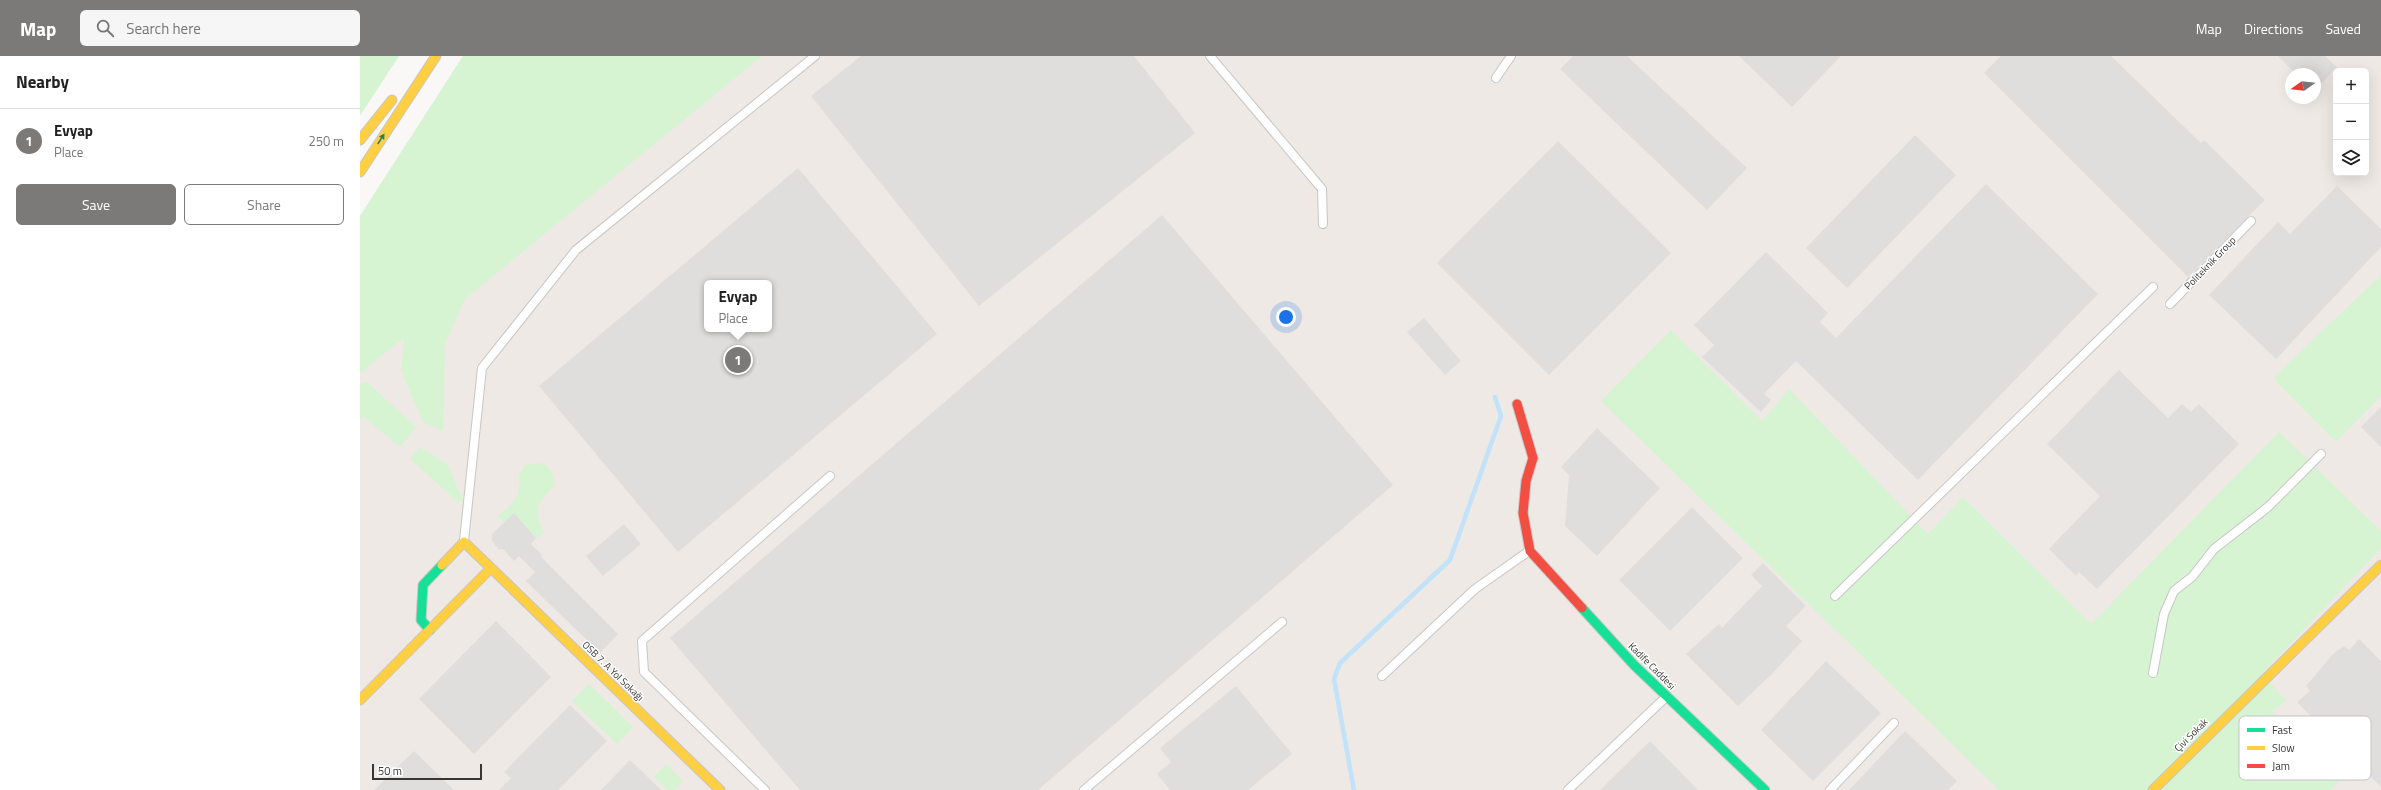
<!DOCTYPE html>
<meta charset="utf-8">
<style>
:root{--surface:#fff;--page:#f6f6f6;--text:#222;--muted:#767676;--line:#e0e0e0;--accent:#7b7a79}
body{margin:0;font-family:"Titillium Web",sans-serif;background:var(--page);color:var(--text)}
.controls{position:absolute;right:12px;top:12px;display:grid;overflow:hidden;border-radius:6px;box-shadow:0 4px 16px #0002}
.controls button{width:36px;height:36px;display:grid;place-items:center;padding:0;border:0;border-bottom:1px solid var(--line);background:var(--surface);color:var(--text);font:20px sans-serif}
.compass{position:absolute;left:1925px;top:12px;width:36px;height:36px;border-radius:50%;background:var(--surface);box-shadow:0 4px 16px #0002;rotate:255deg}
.scale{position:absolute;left:12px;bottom:10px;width:110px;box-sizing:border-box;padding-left:4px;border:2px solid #373635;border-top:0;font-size:11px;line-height:14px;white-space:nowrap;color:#373635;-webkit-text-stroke:3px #fff;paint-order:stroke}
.you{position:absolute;left:926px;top:261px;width:14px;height:14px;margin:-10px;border:3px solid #fff;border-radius:50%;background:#1a73e8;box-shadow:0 0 0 6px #1a73e833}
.badge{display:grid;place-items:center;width:26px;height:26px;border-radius:50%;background:var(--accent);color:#fff;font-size:13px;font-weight:700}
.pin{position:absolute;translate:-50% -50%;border:2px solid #fff;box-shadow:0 1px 4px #0006}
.popup{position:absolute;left:344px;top:224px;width:68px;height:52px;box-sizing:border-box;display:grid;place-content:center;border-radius:6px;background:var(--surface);filter:drop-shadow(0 1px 3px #0005);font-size:13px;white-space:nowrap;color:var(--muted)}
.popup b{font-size:15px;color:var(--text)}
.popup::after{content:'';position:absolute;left:50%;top:100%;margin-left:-8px;border:8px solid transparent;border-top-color:var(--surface)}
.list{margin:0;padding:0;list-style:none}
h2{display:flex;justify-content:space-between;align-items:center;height:52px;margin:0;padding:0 16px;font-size:17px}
h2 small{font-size:13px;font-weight:400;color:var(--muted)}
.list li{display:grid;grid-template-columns:26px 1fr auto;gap:12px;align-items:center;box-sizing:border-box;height:64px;padding:0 16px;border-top:1px solid var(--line)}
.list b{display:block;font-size:15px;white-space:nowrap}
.list p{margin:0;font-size:13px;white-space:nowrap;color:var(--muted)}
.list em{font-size:13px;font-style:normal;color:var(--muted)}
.actions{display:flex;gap:8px;padding:12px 16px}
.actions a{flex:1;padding:9px 0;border:1px solid var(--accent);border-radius:6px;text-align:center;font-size:14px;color:var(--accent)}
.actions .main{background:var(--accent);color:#fff}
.icon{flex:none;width:22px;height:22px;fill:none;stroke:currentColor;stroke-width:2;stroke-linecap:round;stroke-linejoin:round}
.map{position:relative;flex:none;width:2021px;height:734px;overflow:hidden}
header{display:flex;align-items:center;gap:24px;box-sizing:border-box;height:56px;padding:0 20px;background:var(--accent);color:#fff}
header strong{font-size:19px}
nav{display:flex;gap:22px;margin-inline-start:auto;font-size:14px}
.search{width:280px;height:36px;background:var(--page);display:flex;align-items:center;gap:10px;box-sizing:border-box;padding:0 14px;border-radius:6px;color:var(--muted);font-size:15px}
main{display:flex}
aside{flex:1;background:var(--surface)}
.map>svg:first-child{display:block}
</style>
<header>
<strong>Map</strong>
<div class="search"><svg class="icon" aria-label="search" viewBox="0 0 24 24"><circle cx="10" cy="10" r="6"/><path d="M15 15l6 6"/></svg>Search here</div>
<nav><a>Map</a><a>Directions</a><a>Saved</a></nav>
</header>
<main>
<aside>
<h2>Nearby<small></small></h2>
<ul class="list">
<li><span class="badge">1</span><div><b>Evyap</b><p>Place</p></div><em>250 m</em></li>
</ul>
<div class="actions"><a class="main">Save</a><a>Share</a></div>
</aside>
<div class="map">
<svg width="2021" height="734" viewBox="0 0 2021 734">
<rect width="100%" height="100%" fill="#faf8f7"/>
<!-- built -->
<path fill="#eee9e4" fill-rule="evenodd" d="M103 0H2021V734H0V160ZM1976 15H2006V117H1976ZM1931 18H1955V42H1931ZM347 227H409V273H347Z"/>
<!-- green -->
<path fill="#d6f4d2" d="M0 0H39L0 60Z
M103 0H402L105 243 85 287 83 375 63 366 41 315 44 282 0 317V160Z
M2021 219V340L1976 386 1913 322Z
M1311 274 1402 365 1429 333 1568 478 1603 441 1731 568 1919 376 2021 475V492L1902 618 1926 644 1912 656 1981 723 1970 734H1639L1241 345Z
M7 326 56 371 40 391 3 360 0 364V328Z
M60 391 88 409 103 445 98 446 50 403Z
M184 407 192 416 195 429C175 451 173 449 184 478L176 482 154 458 144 467 138 460C154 446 162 442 158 420L165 409Z
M229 628 273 671 257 688 212 645Z
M306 708 323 725 314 734H308L294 721Z"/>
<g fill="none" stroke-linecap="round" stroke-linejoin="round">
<!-- stream -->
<path stroke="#c1e2f8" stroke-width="4.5" d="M994 734 974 623 980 607 1090 504 1141 360 1135 341"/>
</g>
<!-- building -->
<path fill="#dfdedd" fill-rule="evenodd" d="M501 0H774L835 77 619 250 451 40Z
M1213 0H1267L1387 112 1347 154 1200 13Z
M1379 0H1481L1432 51Z
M1641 0H1751L1841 87 1844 84 1905 144 1828 221 1624 17Z
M1918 0H1965L1977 11 1955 34V18H1936Z
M1555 79 1596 119 1487 232 1446 192Z
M1198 85 1311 197 1189 319 1077 207Z
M438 112 577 278 318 496 179 330ZM347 227H409V273H347Z
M1626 128 1738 238 1558 424 1436 305 1404 338 1411 344 1401 356 1342 301 1354 289 1334 269 1406 196 1468 257 1460 266 1476 282Z
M1977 130 2021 173V191L1916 303 1849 239 1918 166 1930 178Z
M802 159 1033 429 678 734H440L310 582Z
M1064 262 1101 305 1085 319 1047 276Z
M1759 314 1808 362 1822 348 1831 356 1839 348 1879 388 1737 533 1719 516 1716 520 1689 493 1740 440 1687 388Z
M2021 351V391L2001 371Z
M1237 372 1300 432 1237 500 1205 470 1209 419 1201 411Z
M1332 451 1383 502 1310 575 1259 524Z
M154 457 176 482 171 488 182 499 181 501 258 578 240 597 166 525 175 516 159 500 154 505 143 493 139 494 132 485V478Z
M264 468 281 488 243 520 226 500Z
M1403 507 1446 550 1426 570 1442 585 1411 619 1378 650 1326 598 1359 568 1362 572 1402 530 1391 519Z
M136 565 191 621 114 698 59 643Z
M1999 583 2021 605V731L1937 646 1950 635 1946 630 1973 598 1984 590 1989 594Z
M1466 605 1521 657 1453 725 1401 674Z
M876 630 932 698 888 734H810L797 718 811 706 800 692Z
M210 649 247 685 198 734H139L151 722 144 716Z
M1545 675 1597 725 1588 734H1489Z
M1290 685 1338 734H1240Z
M54 695 94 734H14Z
M270 704 301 734H241Z"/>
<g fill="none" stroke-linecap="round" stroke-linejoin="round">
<!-- lane casing -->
<g stroke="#c8c6c6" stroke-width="10">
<path id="lane" d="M850 0 962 133 963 168
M1136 22 1151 0
M1810 248 1891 165
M104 485 122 312 216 194 455 0
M1475 540 1793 231
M1793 617 1804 558 1814 535 1832 521 1854 493 1908 451 1961 398
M1022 620 1115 533 1169 495
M405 734 284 616 282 585 470 420
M724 734 922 566
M1208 734 1306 641
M1470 734 1534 667"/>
</g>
<!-- fast casing -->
<g stroke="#c8c6c6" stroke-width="11">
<path id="fast" d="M1222 552 1274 609 1405 734
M70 574 61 564 63 529 82 509"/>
</g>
<!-- slow casing -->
<g stroke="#c8c6c6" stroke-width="11">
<path id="slow" d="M0 84 32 44
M0 116 76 0
M131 512 360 734
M0 644 131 512 104 486 82 509
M1793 734 2021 509"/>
</g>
<!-- jam casing -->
<g stroke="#c8c6c6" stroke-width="11">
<path id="jam" d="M1157 348 1173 402 1166 425 1163 457 1170 495 1222 552"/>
</g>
<!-- lane -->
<use href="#lane" stroke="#fefefe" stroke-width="8"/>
<!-- fast -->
<use href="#fast" stroke="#16e098" stroke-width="9"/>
<!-- slow -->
<use href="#slow" stroke="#ffcf43" stroke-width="9"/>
<!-- jam -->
<use href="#jam" stroke="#f24e42" stroke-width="9"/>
</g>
<!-- one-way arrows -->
<defs><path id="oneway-solid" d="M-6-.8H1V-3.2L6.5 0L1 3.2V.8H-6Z"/></defs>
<use fill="#288262" href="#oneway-solid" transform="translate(21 83) rotate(-57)"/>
<g text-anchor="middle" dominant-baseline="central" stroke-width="3" stroke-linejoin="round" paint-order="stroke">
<!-- street labels -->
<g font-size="10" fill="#373635" stroke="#fff">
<text transform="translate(1850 207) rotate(-46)">Politeknik Group</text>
<text transform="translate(1292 610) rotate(45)">Kadife Caddesi</text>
<text transform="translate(253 615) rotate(44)">OSB 7. A Yol Sokağı</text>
<text transform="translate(1831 679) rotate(-45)">Çivi Sokak</text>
</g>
</g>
<!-- legend -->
<rect x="1879" y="660" width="132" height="64" rx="6" fill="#fff" stroke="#c3c3c2" stroke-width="1"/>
<rect x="1887" y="672" width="18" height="4" fill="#16e098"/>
<rect x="1887" y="690" width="18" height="4" fill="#ffcf43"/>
<rect x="1887" y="708" width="18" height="4" fill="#f24e42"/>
<g font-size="11" fill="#373635">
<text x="1912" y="678">Fast</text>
<text x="1912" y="696">Slow</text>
<text x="1912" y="714">Jam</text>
</g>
</svg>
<div class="controls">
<button>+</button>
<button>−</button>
<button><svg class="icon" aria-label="layers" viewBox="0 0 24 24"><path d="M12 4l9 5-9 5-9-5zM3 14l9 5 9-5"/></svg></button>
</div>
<svg class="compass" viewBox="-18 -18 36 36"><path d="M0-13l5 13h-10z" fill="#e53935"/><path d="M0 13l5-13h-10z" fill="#767676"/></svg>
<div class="scale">50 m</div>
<div class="you"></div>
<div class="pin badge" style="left:378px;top:304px">1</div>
<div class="popup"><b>Evyap</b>Place</div>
</div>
</main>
